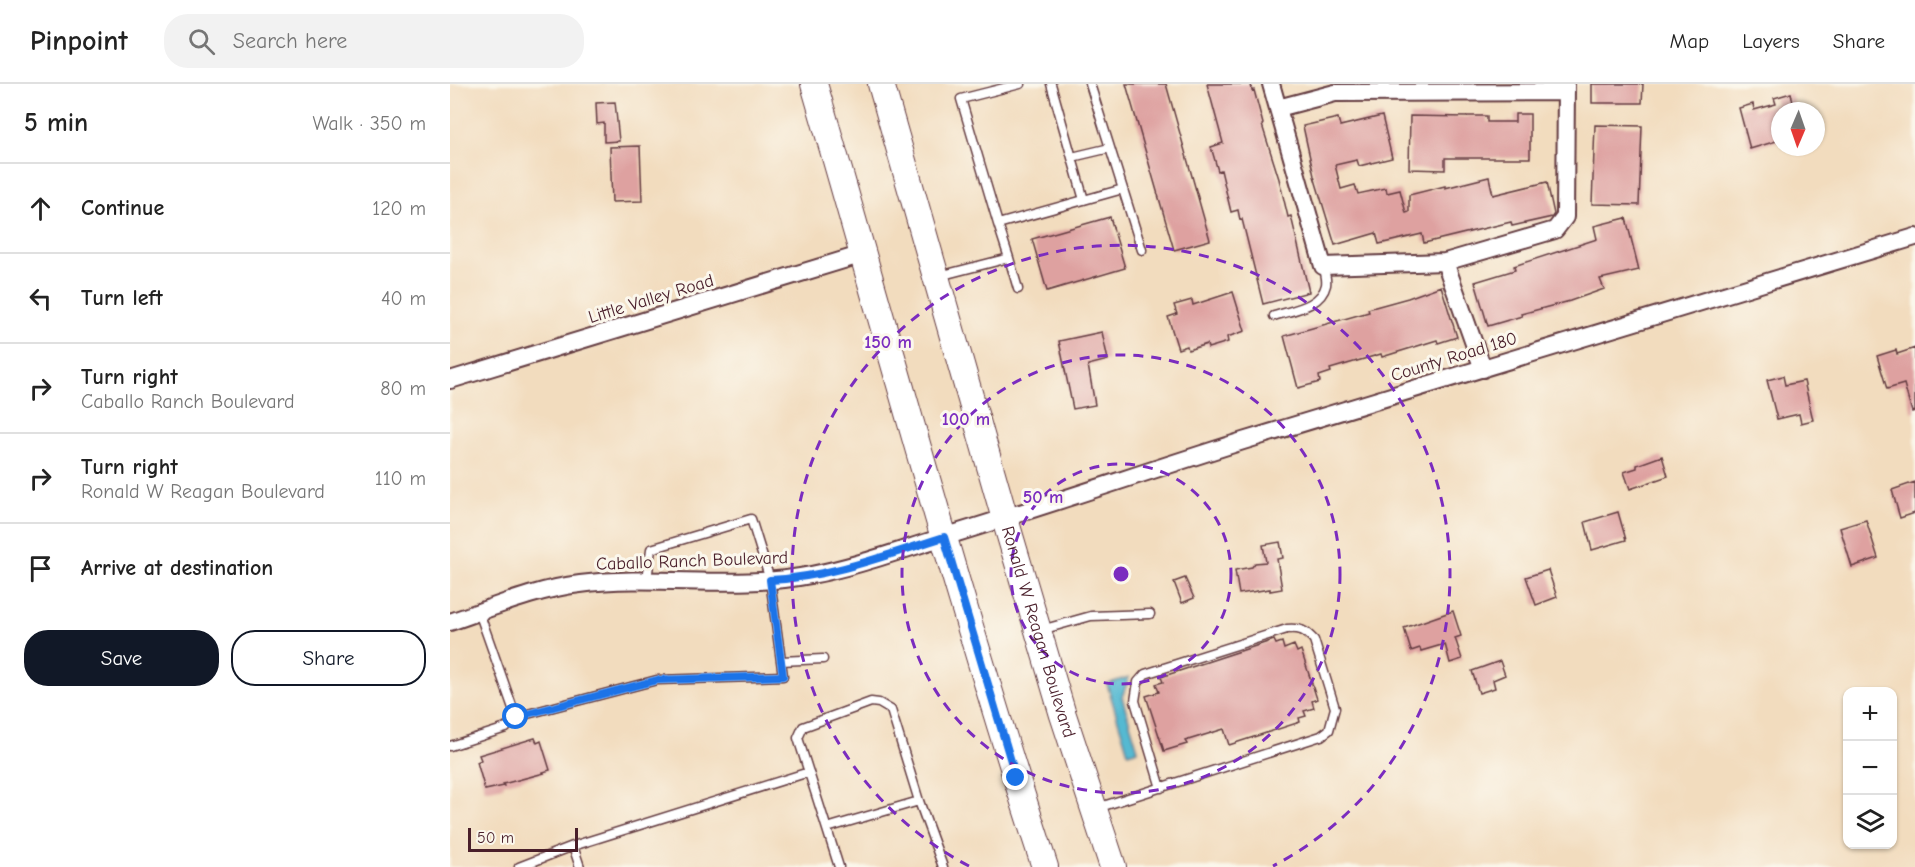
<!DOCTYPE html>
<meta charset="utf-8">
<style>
:root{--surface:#fff;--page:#f2f2f2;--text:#222;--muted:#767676;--line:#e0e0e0;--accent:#111827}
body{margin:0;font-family:"Comic Neue",sans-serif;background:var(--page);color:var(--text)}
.controls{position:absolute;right:18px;bottom:18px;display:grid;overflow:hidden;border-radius:12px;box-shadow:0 2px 4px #0004}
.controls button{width:54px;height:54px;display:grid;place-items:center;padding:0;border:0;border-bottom:2px solid var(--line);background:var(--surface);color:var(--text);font:30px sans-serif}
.compass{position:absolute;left:1321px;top:18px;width:54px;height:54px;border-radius:50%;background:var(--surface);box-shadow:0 2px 4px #0004;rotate:182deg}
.scale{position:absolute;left:18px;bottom:15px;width:110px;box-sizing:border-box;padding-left:6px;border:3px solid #4a1f2b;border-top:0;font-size:16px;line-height:21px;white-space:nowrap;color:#4a1f2b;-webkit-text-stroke:4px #fbf7ec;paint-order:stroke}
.stop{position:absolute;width:18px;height:18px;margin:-14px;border:4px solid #1a73e8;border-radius:50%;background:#fff}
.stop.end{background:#1a73e8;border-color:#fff;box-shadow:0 2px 6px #0008}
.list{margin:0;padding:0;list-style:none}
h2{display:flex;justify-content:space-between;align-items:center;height:78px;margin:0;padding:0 24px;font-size:26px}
h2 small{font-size:20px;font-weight:400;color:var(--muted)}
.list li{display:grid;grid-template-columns:39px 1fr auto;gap:18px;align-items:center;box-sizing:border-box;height:90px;padding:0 24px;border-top:2px solid var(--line)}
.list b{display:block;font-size:22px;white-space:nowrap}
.list p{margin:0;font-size:20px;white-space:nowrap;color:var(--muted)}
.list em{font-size:20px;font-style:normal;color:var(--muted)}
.actions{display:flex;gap:12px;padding:18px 24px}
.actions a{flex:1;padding:14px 0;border:2px solid var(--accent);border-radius:24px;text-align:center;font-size:21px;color:var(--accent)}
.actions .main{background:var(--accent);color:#fff}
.icon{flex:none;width:33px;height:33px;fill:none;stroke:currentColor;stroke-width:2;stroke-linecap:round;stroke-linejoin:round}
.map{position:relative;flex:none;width:1465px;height:783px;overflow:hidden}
header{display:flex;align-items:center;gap:36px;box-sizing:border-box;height:84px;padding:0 30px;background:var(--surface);border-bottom:2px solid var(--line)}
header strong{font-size:28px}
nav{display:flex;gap:33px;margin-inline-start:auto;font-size:21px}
.search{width:420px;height:54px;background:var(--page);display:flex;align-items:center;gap:15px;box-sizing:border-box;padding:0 21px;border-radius:24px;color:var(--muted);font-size:22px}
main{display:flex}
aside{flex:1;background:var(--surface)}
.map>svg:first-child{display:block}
</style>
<header>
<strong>Pinpoint</strong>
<div class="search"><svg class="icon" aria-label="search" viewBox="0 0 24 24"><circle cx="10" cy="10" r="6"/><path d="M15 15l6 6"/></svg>Search here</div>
<nav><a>Map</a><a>Layers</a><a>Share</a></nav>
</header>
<main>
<aside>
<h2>5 min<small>Walk · 350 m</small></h2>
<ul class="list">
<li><svg class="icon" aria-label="ahead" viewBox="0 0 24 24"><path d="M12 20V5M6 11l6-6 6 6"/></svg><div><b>Continue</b></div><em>120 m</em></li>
<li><svg class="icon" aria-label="left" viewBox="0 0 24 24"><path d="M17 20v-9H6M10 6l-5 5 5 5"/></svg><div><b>Turn left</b></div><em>40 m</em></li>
<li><svg class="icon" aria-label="right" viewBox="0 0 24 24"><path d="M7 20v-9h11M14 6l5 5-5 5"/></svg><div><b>Turn right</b><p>Caballo Ranch Boulevard</p></div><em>80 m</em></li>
<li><svg class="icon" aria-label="right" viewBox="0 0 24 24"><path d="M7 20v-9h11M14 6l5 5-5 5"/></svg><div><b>Turn right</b><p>Ronald W Reagan Boulevard</p></div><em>110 m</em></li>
<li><svg class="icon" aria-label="arrive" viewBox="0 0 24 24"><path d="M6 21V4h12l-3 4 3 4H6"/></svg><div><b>Arrive at destination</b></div></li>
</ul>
<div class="actions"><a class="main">Save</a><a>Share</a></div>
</aside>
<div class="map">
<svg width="1465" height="783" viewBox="0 0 1465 783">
<rect width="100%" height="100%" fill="#fbf7ec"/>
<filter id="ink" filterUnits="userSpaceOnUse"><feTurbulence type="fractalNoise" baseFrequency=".0167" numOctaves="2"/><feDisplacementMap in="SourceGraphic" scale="12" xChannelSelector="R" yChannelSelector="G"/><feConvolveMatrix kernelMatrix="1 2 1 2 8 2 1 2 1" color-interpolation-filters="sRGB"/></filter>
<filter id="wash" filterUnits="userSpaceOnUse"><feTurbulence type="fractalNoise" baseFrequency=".008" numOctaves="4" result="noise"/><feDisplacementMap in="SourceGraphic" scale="24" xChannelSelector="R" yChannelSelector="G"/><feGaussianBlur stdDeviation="1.35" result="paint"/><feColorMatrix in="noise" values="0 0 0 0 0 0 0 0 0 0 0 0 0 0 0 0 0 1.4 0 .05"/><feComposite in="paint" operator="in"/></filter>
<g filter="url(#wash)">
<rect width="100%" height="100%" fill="#f2dcbe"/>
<!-- water -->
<path fill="#54b9d2" stroke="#4f6c7e" stroke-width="1.5" d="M679 593 672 613 688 666 678 669 657 600Z"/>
<g id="blocks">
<!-- building -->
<path fill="#dea1a0" d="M676 0H716L760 156 724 166Z
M757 0H801L802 7 804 6 813 40 812 41 829 95 838 133 841 132 859 208 813 220 792 135 790 136 788 126 781 128 771 86 768 87 761 63 773 59Z
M1142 0H1193L1192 19H1142Z
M1341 9 1345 27H1330V56L1300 65 1289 24 1303 20 1304 26 1326 20 1324 14Z
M165 18 169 57 154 58V39L147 40 146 19Z
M1065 30H1080V74H995V86L959 85 960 32 1017 33V32H1037V38H1065Z
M932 32 942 74 909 82 907 76 885 81 891 105 905 101 908 110 936 104 937 109 950 106 956 129 959 128V111L995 102V104L1039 93 1043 111 1097 98 1104 130 1102 133 1062 142 1061 138 974 159 972 150 929 160 926 149 885 161 864 92 853 42 888 34 890 42Z
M1145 41 1192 42 1189 121 1142 120Z
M190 62 192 117 162 118 160 63Z
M660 133 675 184 597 207 582 155Z
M1176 134 1189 186 1150 195 1154 205 1120 217 1071 230 1072 232 1038 242 1025 198 1065 186 1064 182 1147 155 1144 142Z
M991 202 1007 253 988 259 987 256 932 273 931 270 880 285 881 288 869 292 870 298 848 304 834 252 919 228 918 225 958 214Z
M783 208 795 247 777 253 778 258 758 264 757 260 738 266 737 262 728 265 718 233 727 230 724 221 742 216 743 221Z
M652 248 658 276 638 281 645 321 623 325 609 257Z
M1465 264V327L1462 328 1454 300 1437 305 1427 272 1446 266 1447 270Z
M1333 292 1335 301 1354 297 1363 336 1351 339 1349 330 1327 335 1317 296Z
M1212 372 1218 392 1180 405 1174 388 1187 384V381Z
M1465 398V429L1450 434 1442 406Z
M1168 428 1176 456 1142 466 1135 438Z
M1416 436 1428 474 1402 483 1390 444Z
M830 458 833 474 827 475 832 505 820 507V505L789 510 785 486 802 483 805 479 816 478 813 461Z
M1098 486 1107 513 1086 521 1076 493Z
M735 494 744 514 732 519 724 498Z
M1003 527 1011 552 1005 554 1012 575 1000 579 995 560 971 567 970 564 961 567 954 544Z
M824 556 826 560 832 558 834 565 844 561 847 568 851 566 867 615 862 617 864 624 854 627 856 632 849 634 850 638 779 661 774 645 735 657 737 660 714 667 696 612 709 608 706 600 713 598 711 593Z
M1050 577 1055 591 1043 596 1045 604 1029 609 1022 587Z
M85 654 87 659 91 657 100 686 93 688 94 689 53 700 54 702 35 706 27 678 31 676 29 671Z"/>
</g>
</g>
<g filter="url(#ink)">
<use href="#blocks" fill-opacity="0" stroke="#633b41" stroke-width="1.5"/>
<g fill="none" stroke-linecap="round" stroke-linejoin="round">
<!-- lane casing -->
<g stroke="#633b41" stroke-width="11">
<path id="lane" d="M601 0 634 116
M640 0 692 166
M622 73 660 64
M548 140 511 15 570 0
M559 174 568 205
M489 192 559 174 548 140 673 105
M824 232C842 226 871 223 876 201 877 195 875 188 873 182
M591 546 641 532 700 530
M331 577 373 575
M66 633 207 596 333 592 320 496 301 435 201 465 197 496
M0 662 56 644 66 633 29 528
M647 724 871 652 879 646 885 624 864 556C855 546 850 544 837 545L695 590 688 598 685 617 711 704
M377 744 469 717
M69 783 123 762
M130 783 123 762 359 688
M389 783 348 654 353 643 421 618 429 619 441 626 469 717 493 783"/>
</g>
<!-- street casing -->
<g stroke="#633b41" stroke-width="20">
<path id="street" d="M821 0 873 182 995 178 1105 146 1115 133 1116 0
M828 24 885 9 1116 8
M995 178 1033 285
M0 296 413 170
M0 538C42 524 86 505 130 500 207 490 285 506 361 491 404 483 445 468 487 455 590 424 691 389 793 357L1465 153"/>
</g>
<!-- primary casing -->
<g stroke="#633b41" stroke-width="28">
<g id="primary">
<path d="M364 0C440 261 510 524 595 783"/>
<path id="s1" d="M431 0 555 435 613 631 663 783"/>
</g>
</g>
<!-- lane -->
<use href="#lane" stroke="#fff" stroke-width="8"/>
<!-- street -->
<use href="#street" stroke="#fff" stroke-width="16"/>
<!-- primary -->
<use href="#primary" stroke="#fff" stroke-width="26"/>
</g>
</g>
<g fill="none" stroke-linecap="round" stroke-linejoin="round" filter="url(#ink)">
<!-- route -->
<path stroke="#1a73e8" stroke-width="8" d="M66 633 207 596 333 592 320 496C380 493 437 471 494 453L566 694"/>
</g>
<!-- distance rings -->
<g fill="none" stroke="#7b2cbf" stroke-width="3" stroke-dasharray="10 8">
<circle cx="671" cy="490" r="110"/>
<circle cx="671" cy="490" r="219"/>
<path d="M519 782A329 329 0 1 1 823 782"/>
</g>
<g text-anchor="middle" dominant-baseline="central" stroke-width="6" stroke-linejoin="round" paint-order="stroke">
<!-- street labels -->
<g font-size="18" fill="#4a1f2b" stroke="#fbf7ec">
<text transform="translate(201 215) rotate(-17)">Little Valley Road</text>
<text transform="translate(1004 273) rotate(-17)">County Road 180</text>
<text transform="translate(242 477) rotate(-2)">Caballo Ranch Boulevard</text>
<text stroke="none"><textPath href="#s1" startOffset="570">Ronald W Reagan Boulevard</textPath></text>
</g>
</g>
<circle cx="671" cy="490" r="9" fill="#7b2cbf" stroke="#fbf7ec" stroke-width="3"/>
<g font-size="18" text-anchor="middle" font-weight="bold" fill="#7b2cbf" stroke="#fbf7ec" stroke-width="6" stroke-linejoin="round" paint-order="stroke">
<text x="438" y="264">150 m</text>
<text x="516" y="341">100 m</text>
<text x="593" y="419">50 m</text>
</g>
</svg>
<div class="controls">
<button>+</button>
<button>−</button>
<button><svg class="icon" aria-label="layers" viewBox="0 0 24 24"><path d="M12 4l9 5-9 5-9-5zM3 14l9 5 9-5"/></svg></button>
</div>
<svg class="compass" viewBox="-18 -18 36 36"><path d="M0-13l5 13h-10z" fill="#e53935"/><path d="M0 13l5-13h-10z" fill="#767676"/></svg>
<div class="scale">50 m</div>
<div class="stop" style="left:66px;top:633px"></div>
<div class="stop end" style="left:566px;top:694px"></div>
</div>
</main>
